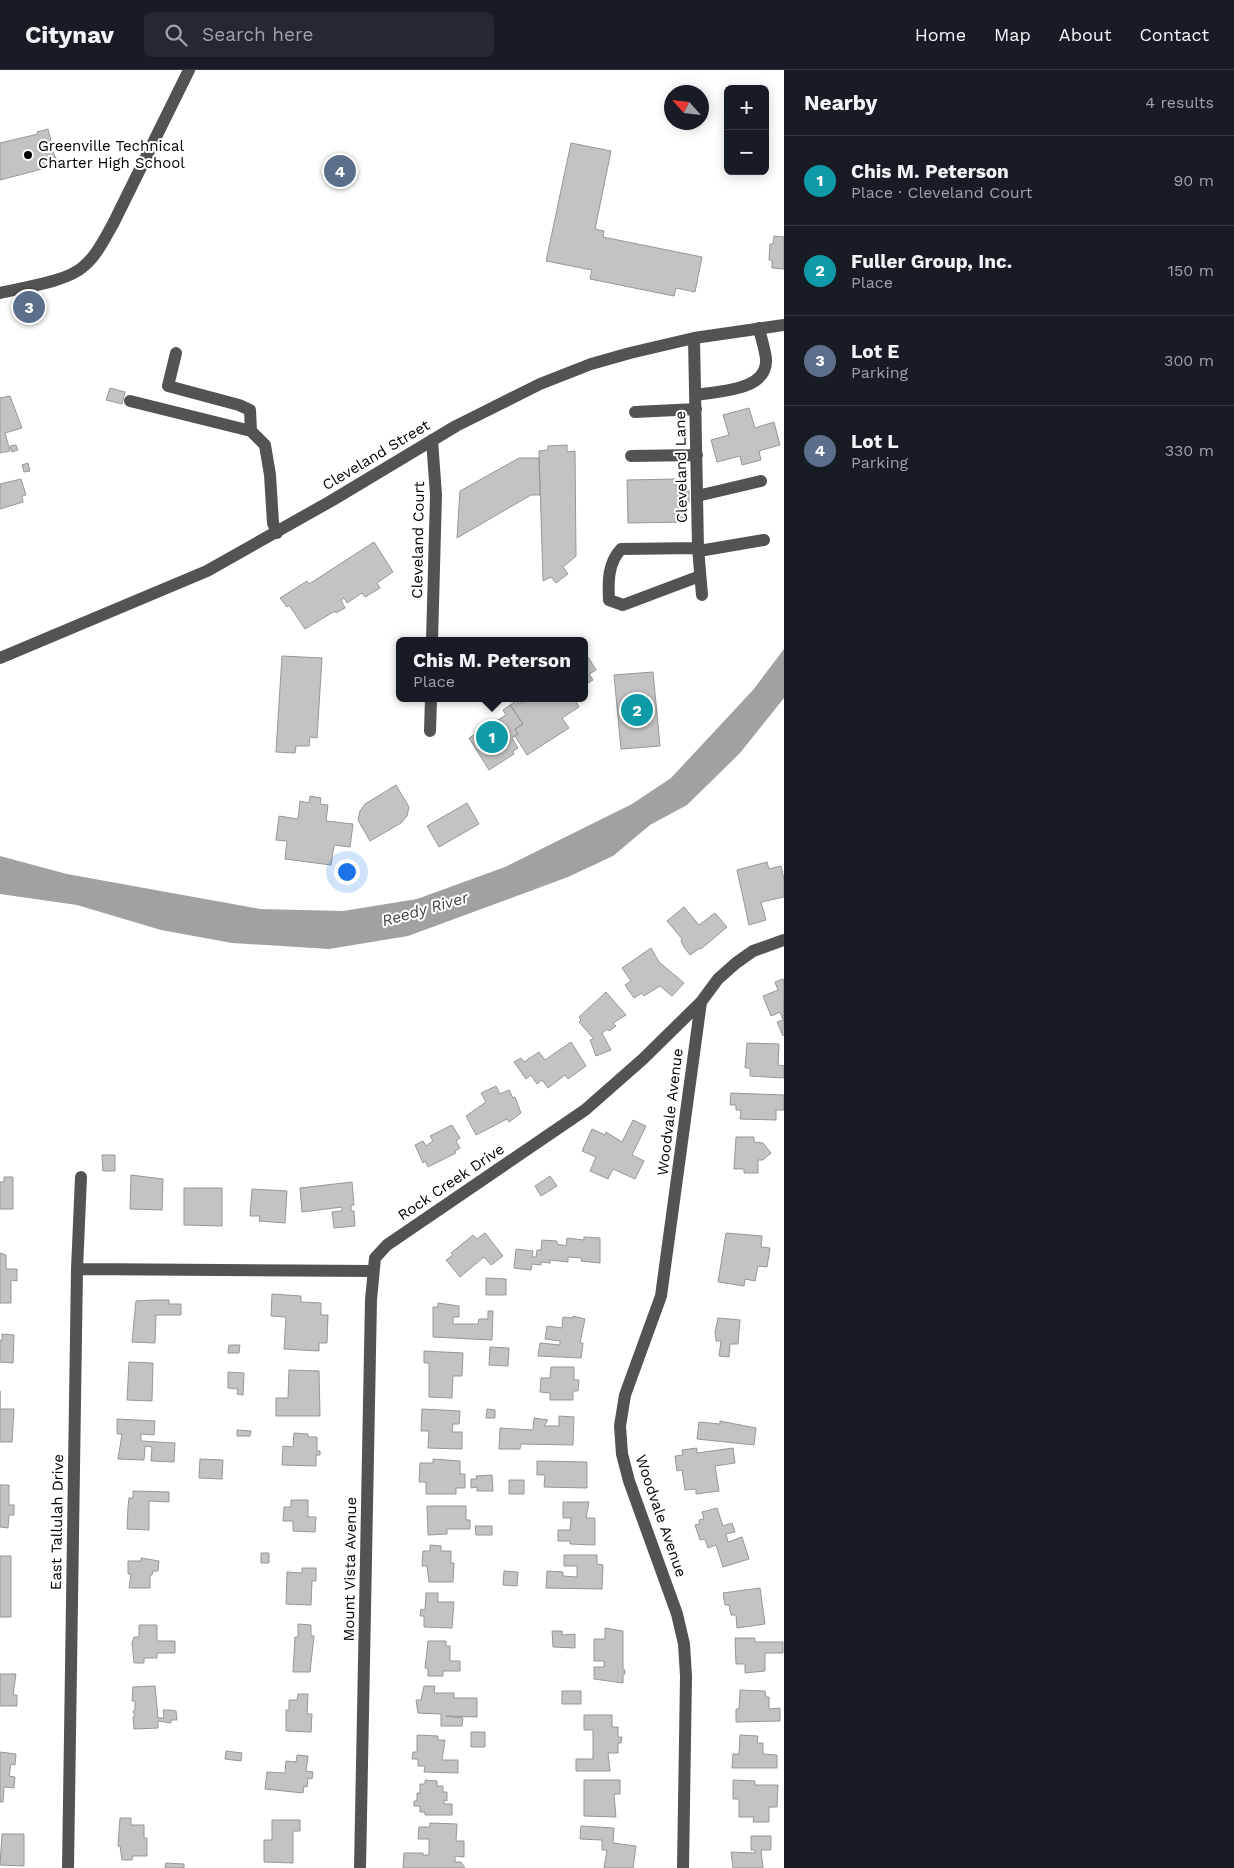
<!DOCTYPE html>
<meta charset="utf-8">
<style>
:root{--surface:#171b24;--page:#242831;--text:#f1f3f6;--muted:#9ea1a6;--line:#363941;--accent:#858687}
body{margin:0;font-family:"Work Sans",sans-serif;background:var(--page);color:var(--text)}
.controls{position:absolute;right:15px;top:15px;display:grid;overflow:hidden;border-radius:8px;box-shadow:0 2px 12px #0003}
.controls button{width:45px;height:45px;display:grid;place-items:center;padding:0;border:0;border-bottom:1px solid var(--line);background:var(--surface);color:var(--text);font:25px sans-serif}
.compass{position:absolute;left:664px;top:15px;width:45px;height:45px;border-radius:50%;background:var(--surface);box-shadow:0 2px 12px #0003;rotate:297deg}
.you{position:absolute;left:346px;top:801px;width:18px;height:18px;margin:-12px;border:4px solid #fff;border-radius:50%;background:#1a73e8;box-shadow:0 0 0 8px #1a73e833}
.badge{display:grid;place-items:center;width:32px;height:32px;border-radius:50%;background:var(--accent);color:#fff;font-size:16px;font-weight:700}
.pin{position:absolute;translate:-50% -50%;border:2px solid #fff;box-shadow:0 1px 5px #0006}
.popup{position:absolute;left:396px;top:567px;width:192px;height:65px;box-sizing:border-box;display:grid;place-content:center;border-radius:8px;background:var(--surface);filter:drop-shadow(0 1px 4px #0005);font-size:16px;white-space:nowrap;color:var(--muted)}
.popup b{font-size:19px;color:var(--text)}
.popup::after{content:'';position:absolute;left:50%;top:100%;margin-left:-10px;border:10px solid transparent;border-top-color:var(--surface)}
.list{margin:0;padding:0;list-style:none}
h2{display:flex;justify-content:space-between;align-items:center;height:65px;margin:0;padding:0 20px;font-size:21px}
h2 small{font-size:16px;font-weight:400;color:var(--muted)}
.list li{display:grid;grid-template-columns:32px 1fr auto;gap:15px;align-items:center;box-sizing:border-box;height:90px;padding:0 20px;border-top:1px solid var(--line)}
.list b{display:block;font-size:19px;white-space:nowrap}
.list p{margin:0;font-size:16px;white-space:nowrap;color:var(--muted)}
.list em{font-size:16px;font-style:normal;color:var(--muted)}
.icon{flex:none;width:28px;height:28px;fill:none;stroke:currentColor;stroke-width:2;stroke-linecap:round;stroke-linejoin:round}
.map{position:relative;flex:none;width:784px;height:1798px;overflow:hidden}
header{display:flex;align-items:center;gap:30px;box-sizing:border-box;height:70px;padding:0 25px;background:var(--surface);border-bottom:1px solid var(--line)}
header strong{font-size:24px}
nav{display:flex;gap:28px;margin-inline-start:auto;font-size:18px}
.search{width:350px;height:45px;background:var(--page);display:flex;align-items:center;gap:12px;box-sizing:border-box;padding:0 18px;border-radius:8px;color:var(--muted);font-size:19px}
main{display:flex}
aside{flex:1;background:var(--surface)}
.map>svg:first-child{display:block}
</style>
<header>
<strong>Citynav</strong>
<div class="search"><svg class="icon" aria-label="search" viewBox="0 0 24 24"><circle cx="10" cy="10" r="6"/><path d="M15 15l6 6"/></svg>Search here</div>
<nav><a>Home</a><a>Map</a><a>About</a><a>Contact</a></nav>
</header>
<main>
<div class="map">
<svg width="784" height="1798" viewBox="0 0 784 1798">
<rect width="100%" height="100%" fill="#fff"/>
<!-- water -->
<path fill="#a1a1a1" d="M784 579V628L740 683 687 735 650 755 613 786 568 807 408 866 329 879 232 873 161 860 77 835 0 824V786L67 804 260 839 343 841 417 829 505 797 632 734 671 708 753 620Z"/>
<!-- building -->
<path fill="#c3c3c3" stroke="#979797" d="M48 59 51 70 49 71 58 94 47 97V95L41 96 42 99 0 110V73L38 64 37 62Z
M571 73 611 81 595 159 604 161 603 167 702 187 695 222 676 218 674 226 590 209 592 200 546 191Z
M774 166 784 167V199L772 198V190H769L770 174H773Z
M110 318 125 322 122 334 106 330Z
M10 326 22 358 5 363 10 381 0 383V328Z
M749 338 755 358 774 352 780 375 759 381 761 390 742 395 740 386 717 392 711 370 729 365 723 345Z
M16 375 18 380 12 382 10 376Z
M567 375V382L575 381 576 486 563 497 568 504 556 513 551 507 543 511 539 381 548 380V376Z
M519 388H539L540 425H531L457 468 460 421Z
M28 393 30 401 24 402 22 395Z
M21 409 26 425 22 426 23 432 0 439V414Z
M675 409V415H684V421H689V433H684L685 452 628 453 627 410Z
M374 472 393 502 377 513 380 518 365 527 362 523 347 533 344 528 341 530 345 538 336 543 335 541 305 559 289 535 287 537 280 528 307 511 309 514Z
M282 586 322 588 317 668 310 667 309 676H296L295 683 276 682Z
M588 587 596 600 589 604 593 610 584 615V589Z
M653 602 660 676 621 679 614 605Z
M529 628H574L579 637 562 648 569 658 527 685 515 666 518 664 515 659 523 654 510 635 517 630 519 634Z
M510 635 523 654 515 659 518 664 512 668 518 678 513 681 514 684 489 700 469 668 506 645 503 640Z
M396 715 409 737 407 746 401 753 370 771 358 750 360 741 365 734Z
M310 726 321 728 320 734 328 735 326 751 353 754 350 777 334 775 331 795 285 789 287 771 276 770 279 746 298 749 300 731 309 733Z
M467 733 479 754 439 777 427 756Z
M767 792 769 799 781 796 784 809V827L761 832 766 850 749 855 737 800Z
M684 837 699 855 715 843 727 857 701 879 700 878 690 885 684 877 681 871 682 869 667 851Z
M651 878 659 892 684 913 672 926 660 916 644 926 642 923 634 928 625 915 631 911 622 898Z
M783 909 784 912 783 966 777 952 783 950 780 942 771 946 763 926 778 920 775 912Z
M606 922 626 945 613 953 616 956 609 961 607 959 602 963 611 980 596 986 590 970 594 969 579 952 581 950 579 947Z
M571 972 586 996 568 1009 565 1005 548 1018 542 1010 537 1014 531 1005 526 1009 514 992 521 988 524 992 539 982 545 990Z
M747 973 779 974 778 995 784 996V1008L750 1006V998H745Z
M496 1016 500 1024 509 1020 513 1028 515 1027 521 1043 509 1052 507 1049 476 1065 466 1046 486 1032 481 1023Z
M731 1023 784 1025V1040H776V1050L740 1049 741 1040H736V1035H730Z
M633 1050 646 1056 632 1085 644 1091 635 1109 613 1099 608 1109 590 1101 596 1087 582 1081 592 1059 605 1065 606 1062 622 1072Z
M452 1055 460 1068 456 1071 460 1078 455 1081 456 1083 428 1097 425 1091 423 1093 415 1075 423 1071 426 1076 433 1071 430 1066Z
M736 1067H754V1072L763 1073 771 1083 763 1090H758V1103H744V1099H734Z
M102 1085H115V1101H103Z
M131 1105 163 1109 162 1140 130 1139Z
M550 1106 557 1116 541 1126 535 1116Z
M4 1107H13V1139H0V1112H4Z
M352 1112 354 1135H351V1141H354L355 1156 334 1158 332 1142 342 1141V1137L302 1142 300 1118Z
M184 1118H222V1156L184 1155Z
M252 1119 287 1121 285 1153 259 1151 260 1146H250Z
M485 1163 503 1186 491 1195 484 1187 460 1207 446 1190 453 1185 451 1183 473 1165 477 1169Z
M726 1163 762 1166 761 1177 770 1178 767 1197 758 1196 755 1211 745 1209 744 1216 718 1212Z
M584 1167 600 1168V1193L581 1191 582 1188 568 1187V1192L550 1190V1193L541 1192V1195L532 1194 531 1200 514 1198 516 1179 533 1181 532 1187H536L537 1180H541L542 1170 557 1171V1174L566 1176 567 1168 584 1170Z
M0 1183 6 1185V1199H17V1211L11 1210V1233H0Z
M486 1208 506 1209V1225H486Z
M272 1224 301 1226V1232L321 1233V1245H328L327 1273H319V1281L284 1279 286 1247 271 1246Z
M153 1230H169V1234H181V1245H156L155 1273 132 1272 136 1231Z
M438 1233 459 1236V1247H453V1254H478L479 1249H488V1241H493L492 1270 433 1267V1237H438Z
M573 1246 585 1249 580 1273H583L581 1288 538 1286 540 1273 560 1275V1271L545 1269 547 1256 562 1258 563 1247 573 1248Z
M718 1248 740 1250 738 1274H730L729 1287 719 1286 721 1271H716L715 1262Z
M2 1264 14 1265 13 1293 0 1292V1270L2 1271Z
M229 1275H240L239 1283H228Z
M490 1277 509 1278 508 1296 489 1295Z
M424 1281 463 1283 462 1306H453L452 1328 429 1327V1293H424Z
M129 1292 153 1293 152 1331 127 1330Z
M551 1297H574V1310H579L578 1321H573V1330H550V1323L540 1322 541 1308H550Z
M289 1300 319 1301 320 1346H276V1328H288Z
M228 1302 244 1303 243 1325 237 1324 238 1319 228 1318Z
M0 1321V1339H14L12 1372H0Z
M422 1339 460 1341 459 1354H453L452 1362H462V1379L428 1378 429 1361H421Z
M487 1339 495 1340V1348H486Z
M559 1346 574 1347 573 1375 521 1374 520 1379H499L500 1358 533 1360 534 1348 548 1350 544 1356H559Z
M117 1349 155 1351 154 1365 141 1364V1371L175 1373 174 1392 151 1391 152 1377 145 1376 144 1390 118 1389 122 1364H117Z
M720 1351 756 1358 754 1375 697 1369 699 1352 720 1354Z
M237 1360 251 1361 250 1366H237Z
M294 1363 308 1364V1367H317V1381H320V1385H316V1396L282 1395 283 1376 293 1377Z
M697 1378V1383L733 1378 735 1393 715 1396 719 1421 696 1424V1419L685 1420 682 1400 677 1401 675 1386 683 1385 682 1380Z
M200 1389 223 1390 222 1409 199 1408Z
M433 1389 460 1391V1404H465V1418H456V1424H426V1412H419L420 1393H433Z
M537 1391 587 1392V1418L544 1417 545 1405H537Z
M492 1405 493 1421H477V1417L471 1418V1409H477L476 1406Z
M509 1410H524V1424H509Z
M0 1415H9V1435H14V1445H9L8 1458 0 1457Z
M133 1421 169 1422V1432L149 1431V1460L127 1459 128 1437 129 1428H133Z
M291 1430H308V1447H316L315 1462 293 1461V1451H283L284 1437H291Z
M563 1432H589L586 1448H595V1475L570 1474V1471H558V1460H570L571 1448H563Z
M427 1436H466V1450H470V1459H447V1464L428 1465Z
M717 1438 723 1456 732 1453 735 1462 726 1464 728 1472 742 1467 749 1489 723 1497 716 1475 708 1478 705 1469 700 1470 695 1455 700 1454 699 1450 704 1449 702 1442Z
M475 1456H492V1465H476Z
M430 1475 441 1476V1481H451V1493H454L453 1512H429L427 1496H422L423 1481H430Z
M261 1483H269V1493H261Z
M564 1485H597V1494L603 1495 602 1519 546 1518 547 1501 563 1502V1506L577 1507V1496H564Z
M0 1486H11V1547H0Z
M141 1488 159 1491 158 1501H153L152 1505H150V1518H129L131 1504H128V1491H141Z
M302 1498H316V1511H312L311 1535 286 1534 287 1502 302 1503Z
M504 1501 518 1502 517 1516 503 1515Z
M760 1518 765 1554 737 1558 736 1545H731L729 1535H725L723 1523Z
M426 1523H438V1532H454L452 1558 424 1557V1546H420L421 1539 425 1540Z
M298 1554 311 1555V1566H314L310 1602H293L295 1567H298Z
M139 1555H157V1571H175V1583H157V1588H144V1593H134L132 1573 134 1567H139Z
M605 1558 623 1561V1600H625V1604H623V1613L594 1609V1597H604V1591H594V1569H605Z
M552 1561H562V1565L575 1564V1578L553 1577Z
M735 1568H755V1572H783V1583H765V1601L745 1603V1594H736Z
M428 1571H446V1576H450V1591H460V1601H443V1606H428V1598H425Z
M0 1604H16L13 1625H17V1636H0Z
M155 1616 158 1648H164L163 1640H171L176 1641 177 1650H171V1653L158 1651V1658L134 1659 133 1647 135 1646 133 1641 135 1640V1631H132L133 1617Z
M424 1616H435L434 1623H454V1628H477V1647L446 1646 463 1648 462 1656H441V1644L418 1643 416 1630H421Z
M740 1620 765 1621 766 1627H769V1639L780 1638V1651L736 1652V1639H739Z
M562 1621H581V1634H562Z
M298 1624H308L307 1644H312L311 1662 286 1661V1640H289V1630H297Z
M584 1645H612V1657H618V1667H622L621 1673H618V1683H608L610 1701H576V1689H593V1660H584Z
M471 1662H485V1677H471Z
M417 1665 438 1666V1670H445L442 1690H458V1703L424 1702 425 1696H418V1689H412L413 1682H417Z
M740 1665 758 1666 757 1673H763V1684L777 1685V1698H732L733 1684H739Z
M226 1681 242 1683 241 1691 225 1689Z
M0 1682 16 1684 15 1695 11 1694 9 1706 15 1707 14 1718 4 1717 3 1732H0Z
M297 1685 308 1686 306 1701 313 1702 312 1709 308 1708 307 1717 304 1716 303 1723 265 1719 267 1702 285 1703 286 1691 296 1692Z
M425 1710 437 1711V1716H443V1722H447V1731L444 1730V1734H452V1745H425V1742H420V1736H414V1731H417V1723H420V1714H425Z
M584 1710H620V1724H614L616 1747 584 1746Z
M733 1710 755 1711V1715H778L777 1737H769V1752H753L754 1747H739V1729H733Z
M120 1748H131V1755H144V1768H147V1786H133L132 1790H122L120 1776H118Z
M272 1750H300V1761H293V1793L264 1792V1770H272Z
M430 1753 457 1754 456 1771H464V1787L455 1786V1792H461L465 1798H403L404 1783H423V1785H429V1769H418L419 1757H430Z
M581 1756 614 1758 613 1773 636 1776 633 1798H604L607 1780H602V1770L580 1769Z
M2 1764H24V1796L0 1795Z
M751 1766H771V1780H761L763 1798H733L731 1782 755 1783V1780H751Z
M166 1793 184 1794V1798H165Z"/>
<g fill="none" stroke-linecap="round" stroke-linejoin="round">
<!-- minor -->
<path stroke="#535353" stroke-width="12" d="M0 223C24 217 67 212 84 196 97 185 105 168 113 154L189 0
M694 268 698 478 702 525
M176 283 168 316 239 335 250 340 251 361
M696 325C718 321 768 321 766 289 765 279 761 268 759 258
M130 331 251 361 265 375 270 405 273 453 277 463
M635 342 696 339
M432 370 436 425 432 571
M631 386 697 385
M697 426 761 411
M698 478 621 479C608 493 608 511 609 530L623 535 700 506
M699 481 764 470
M0 588 207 501 331 431 456 356 540 314 591 294 630 283 694 268 784 255
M430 661 431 628
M77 1199 373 1201
M68 1798 77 1199 81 1107
M360 1798 371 1230 375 1188 387 1175 585 1040 643 989 701 932 718 909 736 893 753 881 784 870
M683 1798 686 1606 684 1574 677 1544 629 1411 622 1384 620 1356 625 1325 661 1226 701 932"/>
</g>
<!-- markers -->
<circle fill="#000" stroke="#fff" stroke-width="2" cx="28" cy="85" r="5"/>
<g text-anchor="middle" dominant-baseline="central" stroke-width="4" stroke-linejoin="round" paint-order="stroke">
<!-- poi labels -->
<g font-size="15" fill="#000" stroke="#fff" text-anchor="start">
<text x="38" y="76">Greenville Technical<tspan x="38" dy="17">Charter High School</tspan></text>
</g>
<!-- street labels -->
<g font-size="15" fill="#000" stroke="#fff">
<text transform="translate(376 385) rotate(-31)">Cleveland Street</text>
<text transform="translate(681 397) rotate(-91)">Cleveland Lane</text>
<text transform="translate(418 470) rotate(-89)">Cleveland Court</text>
<text transform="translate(670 1042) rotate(-83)">Woodvale Avenue</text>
<text transform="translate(451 1112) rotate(-34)">Rock Creek Drive</text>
<text transform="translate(661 1446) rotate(71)">Woodvale Avenue</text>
<text transform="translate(57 1452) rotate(-89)">East Tallulah Drive</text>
<text transform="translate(350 1499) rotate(-89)">Mount Vista Avenue</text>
</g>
<!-- water labels -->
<g font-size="16" font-style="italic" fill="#424242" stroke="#fff">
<text transform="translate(425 839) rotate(-16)">Reedy River</text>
</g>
</g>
</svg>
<div class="controls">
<button>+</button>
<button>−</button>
</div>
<svg class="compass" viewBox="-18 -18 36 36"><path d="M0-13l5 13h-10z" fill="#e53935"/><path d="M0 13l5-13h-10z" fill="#9ea1a6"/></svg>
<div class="you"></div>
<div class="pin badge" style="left:492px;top:667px;background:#0f9aa8">1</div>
<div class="popup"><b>Chis M. Peterson</b>Place</div>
<div class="pin badge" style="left:637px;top:640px;background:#0f9aa8">2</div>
<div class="pin badge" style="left:29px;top:237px;background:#5c6f8a">3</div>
<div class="pin badge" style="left:340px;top:101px;background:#5c6f8a">4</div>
</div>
<aside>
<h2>Nearby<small>4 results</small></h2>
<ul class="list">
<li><span class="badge" style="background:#0f9aa8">1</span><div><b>Chis M. Peterson</b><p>Place · Cleveland Court</p></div><em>90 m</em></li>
<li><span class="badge" style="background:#0f9aa8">2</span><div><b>Fuller Group, Inc.</b><p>Place</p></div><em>150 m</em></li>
<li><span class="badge" style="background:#5c6f8a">3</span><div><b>Lot E</b><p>Parking</p></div><em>300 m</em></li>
<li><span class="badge" style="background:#5c6f8a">4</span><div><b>Lot L</b><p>Parking</p></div><em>330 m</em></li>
</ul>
</aside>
</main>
